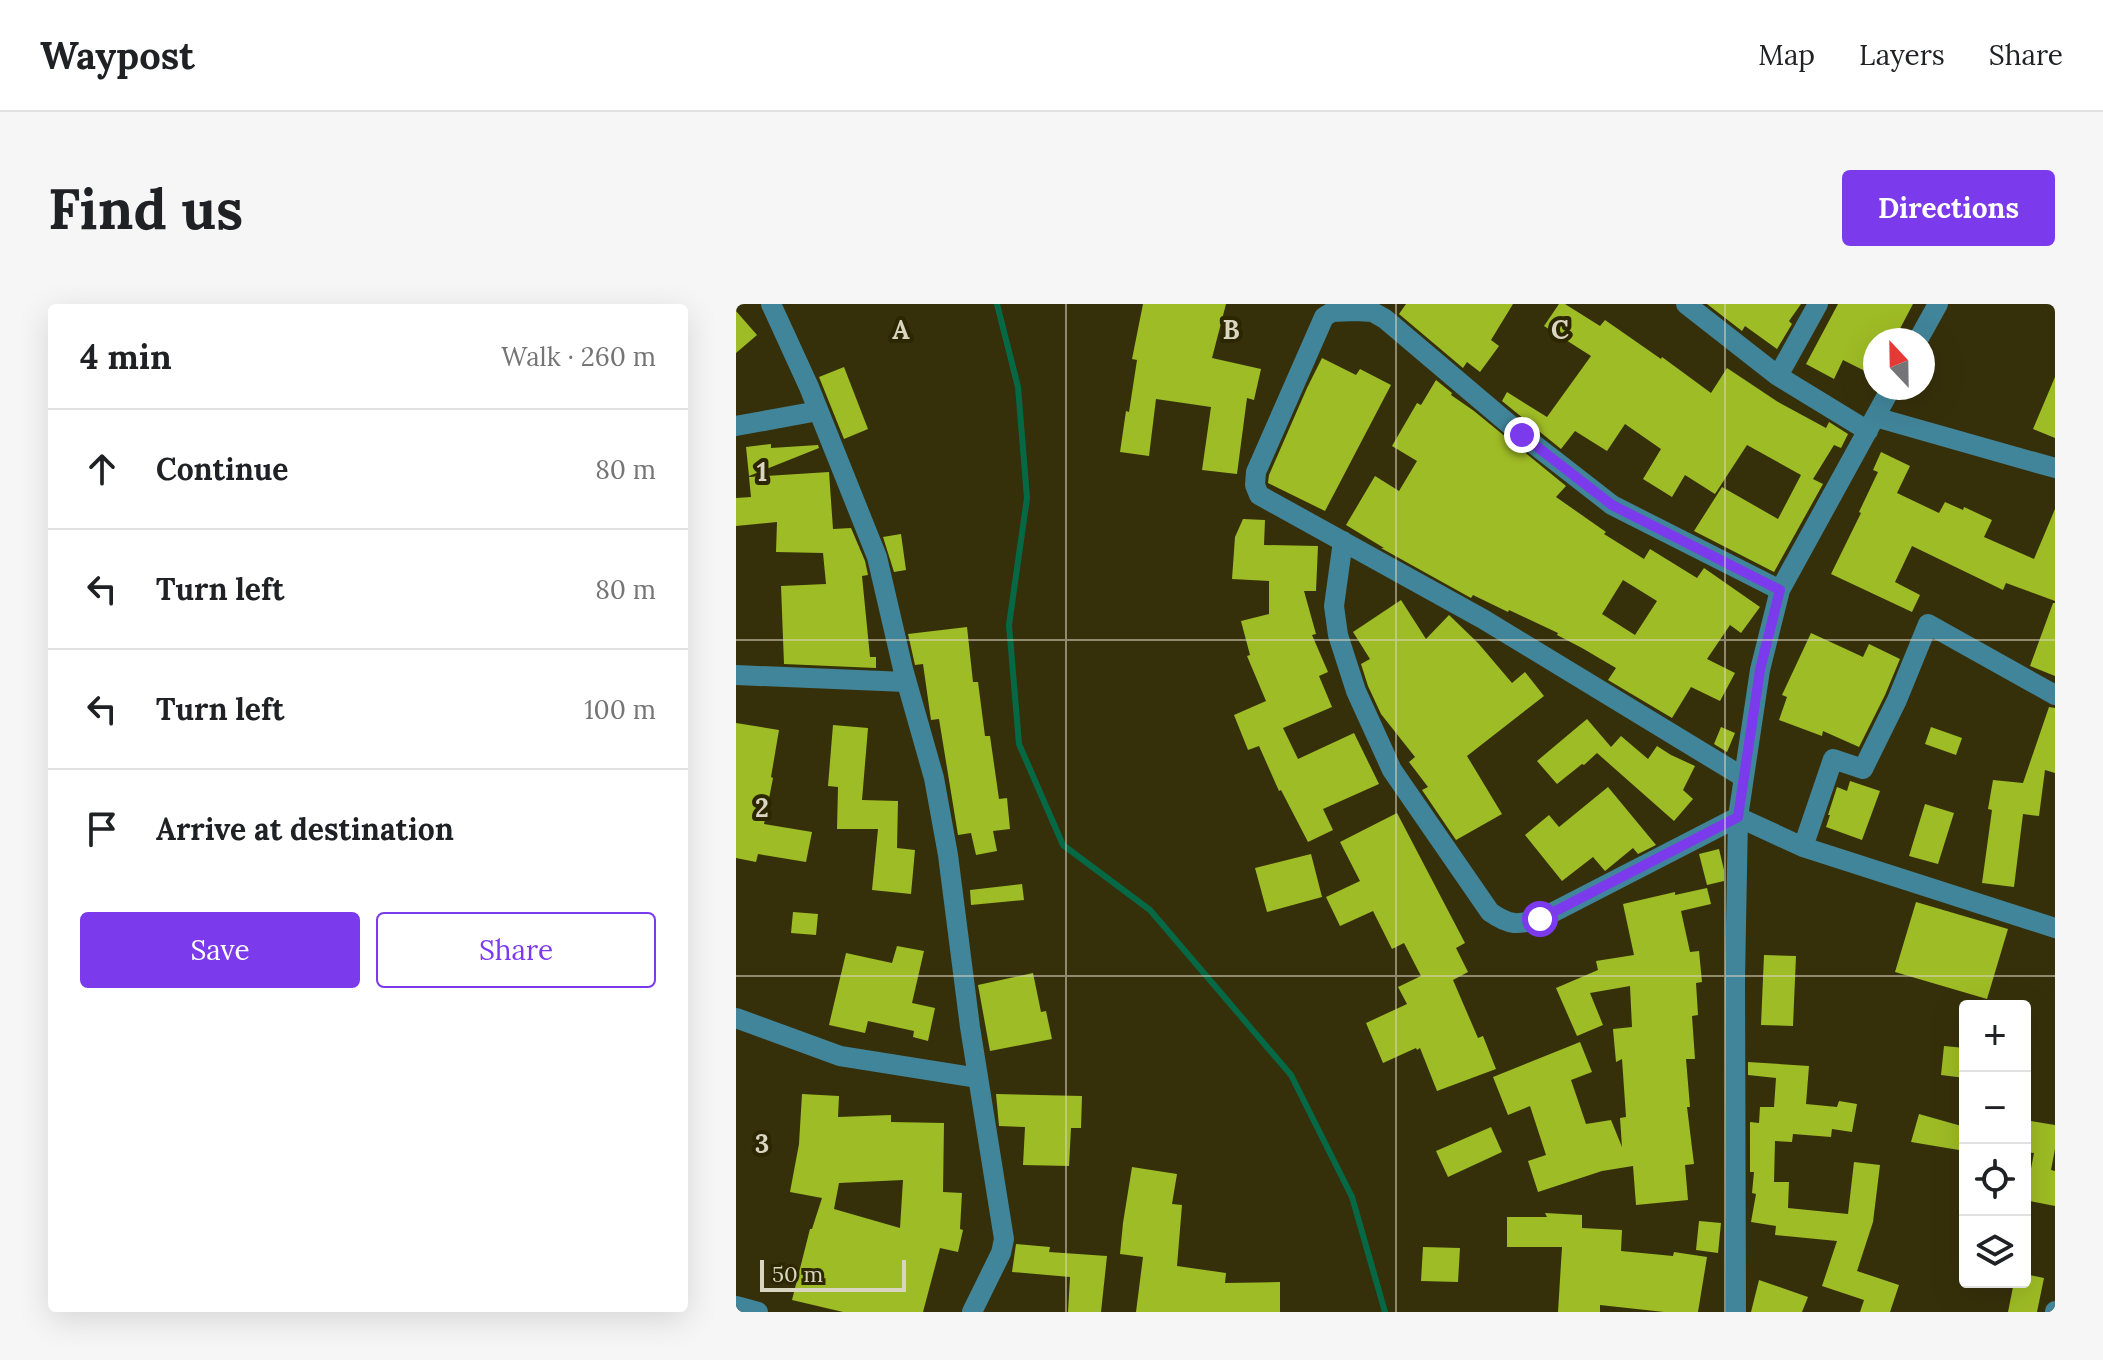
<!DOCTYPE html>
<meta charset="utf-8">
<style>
:root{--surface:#fff;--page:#f6f6f6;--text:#202124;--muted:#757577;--line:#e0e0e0;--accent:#7c3aed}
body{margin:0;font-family:Lora,serif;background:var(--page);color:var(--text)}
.controls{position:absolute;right:24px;bottom:24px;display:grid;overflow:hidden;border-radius:8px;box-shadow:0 8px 32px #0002}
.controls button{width:72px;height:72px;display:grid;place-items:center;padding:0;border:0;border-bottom:2px solid var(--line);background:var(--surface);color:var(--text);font:40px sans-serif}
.compass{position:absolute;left:1127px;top:24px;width:72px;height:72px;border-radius:50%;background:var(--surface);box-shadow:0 8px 32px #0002;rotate:338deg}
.scale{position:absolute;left:24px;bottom:20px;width:146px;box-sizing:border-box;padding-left:8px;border:4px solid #d8d5c1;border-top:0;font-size:22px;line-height:28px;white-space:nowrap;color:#d8d5c1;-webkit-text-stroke:6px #2c2601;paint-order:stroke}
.stop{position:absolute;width:24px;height:24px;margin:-18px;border:6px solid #7c3aed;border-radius:50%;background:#fff}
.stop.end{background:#7c3aed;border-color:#fff;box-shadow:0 2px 8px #0008}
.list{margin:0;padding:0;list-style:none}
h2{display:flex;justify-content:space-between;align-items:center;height:104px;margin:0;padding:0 32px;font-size:34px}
h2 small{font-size:26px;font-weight:400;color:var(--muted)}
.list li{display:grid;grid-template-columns:52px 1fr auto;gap:24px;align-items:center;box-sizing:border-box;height:120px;padding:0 32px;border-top:2px solid var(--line)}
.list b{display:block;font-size:30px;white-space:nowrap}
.list em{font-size:26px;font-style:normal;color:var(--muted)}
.actions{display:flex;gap:16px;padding:24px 32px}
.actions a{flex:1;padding:18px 0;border:2px solid var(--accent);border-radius:8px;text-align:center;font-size:28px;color:var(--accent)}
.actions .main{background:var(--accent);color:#fff}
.icon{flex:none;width:44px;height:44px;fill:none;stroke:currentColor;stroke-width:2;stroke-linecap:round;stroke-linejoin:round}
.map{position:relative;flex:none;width:1319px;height:1008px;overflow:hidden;border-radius:8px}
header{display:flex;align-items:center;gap:48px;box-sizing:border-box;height:112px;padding:0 40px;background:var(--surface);border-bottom:2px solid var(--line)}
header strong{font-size:38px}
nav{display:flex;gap:44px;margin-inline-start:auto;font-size:28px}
.intro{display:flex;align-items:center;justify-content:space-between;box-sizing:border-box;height:192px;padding:0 48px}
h1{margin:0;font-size:56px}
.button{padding:20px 36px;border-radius:8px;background:var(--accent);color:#fff;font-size:28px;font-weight:700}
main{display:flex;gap:48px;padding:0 48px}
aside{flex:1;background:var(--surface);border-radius:8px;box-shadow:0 8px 32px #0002}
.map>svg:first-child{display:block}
</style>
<header>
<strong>Waypost</strong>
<nav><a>Map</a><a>Layers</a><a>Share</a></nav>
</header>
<div class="intro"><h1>Find us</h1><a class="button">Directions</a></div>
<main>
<aside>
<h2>4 min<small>Walk · 260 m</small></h2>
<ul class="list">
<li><svg class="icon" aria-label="ahead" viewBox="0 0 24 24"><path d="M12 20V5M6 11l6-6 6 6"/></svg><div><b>Continue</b></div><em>80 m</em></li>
<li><svg class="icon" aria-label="left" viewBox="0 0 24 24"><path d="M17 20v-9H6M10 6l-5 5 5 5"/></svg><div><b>Turn left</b></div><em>80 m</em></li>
<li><svg class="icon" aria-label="left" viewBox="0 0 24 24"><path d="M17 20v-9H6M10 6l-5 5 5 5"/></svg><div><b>Turn left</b></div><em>100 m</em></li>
<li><svg class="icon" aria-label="arrive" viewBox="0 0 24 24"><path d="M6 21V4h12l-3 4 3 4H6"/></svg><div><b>Arrive at destination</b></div></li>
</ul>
<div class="actions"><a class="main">Save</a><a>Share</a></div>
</aside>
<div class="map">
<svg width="1319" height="1008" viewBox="0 0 1319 1008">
<rect width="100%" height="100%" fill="#36300a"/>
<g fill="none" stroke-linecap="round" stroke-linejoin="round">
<!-- stream -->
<path stroke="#066946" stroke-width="6" d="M261 0 282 83 291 194 273 321 283 440 327 541 414 606 555 771 616 893 649 1008"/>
</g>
<!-- building -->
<path fill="#9ebc25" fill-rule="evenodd" d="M407 0H490L476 54 525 65 518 96 511 94 501 170 466 166 475 103 420 95 413 152 384 148 390 107 393 108 401 56 396 55Z
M670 0H777L755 36 763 42 744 68 731 58 727 64 663 10Z
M823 0H829L864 22 869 16 925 55 926 53 975 89 991 64 1042 98 1090 124 1093 118 1112 130 1105 144 1098 141 1077 175 1087 180 1038 268 958 227 986 183 1042 215 1065 171 1011 141 979 190 949 171 936 193 907 175 925 145 889 120 871 147 839 127 825 145 766 97 771 88 811 113 855 52 808 22Z
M971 0H1065L1053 17 1056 20 1041 45 1009 22 1006 27Z
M1102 0H1177L1158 36H1139V72L1107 56 1098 75 1070 60Z
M0 7 21 31 0 49Z
M586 54 620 71 624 65 655 81 589 207 532 179 533 171 571 84Z
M108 63 132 125 108 135 83 73Z
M1319 73V134L1297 125Z
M700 76 716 89 715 91 738 107 830 182 820 193 870 228 868 230 908 255 914 245 961 274 968 264 1024 303 1005 329 994 321 971 355 999 369 984 397 955 383 936 414 872 376 880 364 846 344 821 331 822 329 773 306 772 308 737 291 735 294 645 244H648L610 221 639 172 663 187 681 157 656 142 681 99 685 101ZM887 276 921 297 899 331 866 310Z
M35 140V144L82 141 83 144 13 172 10 143Z
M1145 148 1174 162 1161 189 1203 209 1209 198 1227 206 1228 203 1256 216 1248 233 1298 255 1319 205V297L1270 279 1267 286 1176 242 1159 278 1184 291 1176 308 1095 270 1125 209 1123 208 1142 168 1137 166Z
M93 168 97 225 115 224 129 257 132 271 126 272 134 353H140V364L48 360 45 282 90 280 87 249 40 248 41 218 0 222V194L15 193 13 173Z
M507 215 529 216 528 241 582 242 580 287H568L580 330 576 331 592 368 583 372 596 403 547 424 562 455 618 429 643 480 587 505 597 526 572 538 545 486 543 487 523 442 512 446 498 411 530 397 511 352 514 351 505 317 533 310V277L496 275 499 233Z
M165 230 170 266 158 268 147 233Z
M665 296 690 335 713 311 742 339 776 379 789 368 808 392 731 452 766 510 720 536 686 486 692 483 673 458 679 453 645 410 632 382 625 360 634 355 617 328Z
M1317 299H1319V372L1294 362Z
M231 323 237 378H242L249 432H254L263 495 271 494 274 525 257 527 261 547 240 551 235 529 222 531 203 415 195 416 187 360 179 361 172 330Z
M1075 329 1127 353 1133 340 1164 355 1149 391 1123 443 1087 427 1086 432 1043 416 1051 393 1046 391Z
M1313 403 1319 404V469L1309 466 1303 512 1287 510 1278 583 1246 579 1256 506 1252 505 1257 476 1287 479Z
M851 415 875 443 885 432 912 455 921 442 935 451 959 462 947 486 957 495 938 517 861 449 848 461 846 460 821 480 801 457Z
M0 419 43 426 35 473 37 474 28 520 76 528 70 558 22 550 20 558 0 554Z
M97 421 132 424 126 496 162 497 161 544 179 546 175 590 136 586 142 525H101L102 483 92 482Z
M985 423 999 429 991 448 978 440Z
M1195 423 1226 434 1220 451 1189 440Z
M1114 477 1144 487 1126 536 1090 523 1094 511H1092L1101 483 1111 487Z
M872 483 920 541 902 550 897 544 869 567 857 553 826 577 789 531 813 511 823 523Z
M1189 500 1218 509 1202 560 1173 552Z
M661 509 729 639 720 644 732 668 717 676 742 734 747 732 760 765 701 787 684 744 681 746 680 744 647 759 630 719 671 700 662 683 685 672 668 639 656 645 637 607 604 622 590 593 624 577 604 538Z
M983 545 988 566V577L971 581 963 550Z
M575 550 586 593 531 608 519 564Z
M286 580 288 596 235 601 234 586Z
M971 584 975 600 945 607 954 648 963 647 966 678 960 679 962 711 956 712 959 755H950L954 803H951L958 860 949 861 952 896 900 901 897 862 866 867 802 888 792 857 810 851 794 802 772 811 757 773 844 738 856 768 835 776 850 820 875 816 886 843 884 814 890 813 886 755 880 758 877 725 896 723 894 682 854 689 867 721 841 732 820 684 862 666 860 657 898 651 887 600 939 588V591Z
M1180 598 1272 625 1251 695 1159 668Z
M57 608 82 610 80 631 55 629Z
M161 642 188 647 176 699 199 704 192 737 177 733 178 727 132 717 129 729 93 721 110 649 156 659Z
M1028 651 1060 652 1057 722 1025 721Z
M297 669 305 708 310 707 316 735 254 747 242 681Z
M1208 742 1229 744V774L1205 771Z
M1012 758 1073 762 1070 800 1101 803 1103 797 1121 800 1116 828 1096 825 1095 833 1057 830 1056 838 1039 837 1038 878H1053L1052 904 1112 910 1118 858 1144 861 1137 918 1121 967 1163 981 1154 1008H1124L1128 996 1086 982 1101 937 1039 931 1040 922 1015 918 1020 890 1016 889 1018 868H1014V818L1023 819 1024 803H1038L1040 774 1012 771Z
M66 790 103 792 102 813 155 811V818L208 819 207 888 226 889 224 925 227 926 222 948 204 944 187 1008H107L56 996 74 925H76L86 894 54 888 63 840ZM167 876 164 924 98 905 103 879Z
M260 790 346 792 345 824H335L333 862 287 861 289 823 263 822Z
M1183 810 1229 823V847L1175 838Z
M1289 816 1319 821V845L1315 866 1319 867V902L1289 896 1298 849 1289 848Z
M755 823 766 848 712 873 700 847Z
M396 863 441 870 436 900 446 901 441 962 490 969 489 979 544 978V1008H400L407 953 384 950 387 919Z
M809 909 846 911V924L886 926 885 947 937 952 938 948 971 953 962 1008H928L864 1001V1008H822L826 943H771V913H811Z
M963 917 985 919 982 949 960 946Z
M280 940 314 943 313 948 371 952 365 1008H332L334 973 276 968Z
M687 943 724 944 722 978 685 977Z
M1289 970 1308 974 1301 1008H1272L1278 978H1289Z
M1023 976 1072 993 1066 1008H1015Z"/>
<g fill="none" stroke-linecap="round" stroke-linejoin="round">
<!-- minor -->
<path stroke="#41859a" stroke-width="20" d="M35 0 73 83 141 253 167 365 198 474 212 551 234 723 268 935 265 949 236 1008
M950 0 1042 72 1132 127
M1182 36 1202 0
M1042 72 1082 0
M1139 113 1319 164
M0 122 82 107
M607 237 598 302 602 331 620 387 656 466 754 608C774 622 782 621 804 615L1002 513 1067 543 1319 624
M0 371 170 378
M1007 473 747 315 523 191 519 181 520 168 588 13 596 8 619 7 637 8 649 15 786 131 876 201 1044 286
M1067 543 1097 455 1127 465 1161 396 1192 320 1319 391
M0 714 104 752 242 774
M0 1002 22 1008
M1000 1008 999 675 1002 513 1024 366 1044 286 1155 84
M1319 1008V1007"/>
</g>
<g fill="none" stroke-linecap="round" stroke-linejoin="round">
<!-- route -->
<path stroke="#7c3aed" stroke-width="10" d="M786 131 876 201 1044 286 1024 366 1002 513 804 615"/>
</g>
<!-- grid -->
<path fill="none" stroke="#d8d5c1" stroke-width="2" stroke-opacity="0.55" d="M330 0V1008M660 0V1008M989 0V1008M0 336H1319M0 672H1319"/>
<g font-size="26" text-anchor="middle" font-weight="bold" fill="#d8d5c1" stroke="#2c2601" stroke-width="8" stroke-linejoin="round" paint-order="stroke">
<text x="165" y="35">A</text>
<text x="495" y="35">B</text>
<text x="824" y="35">C</text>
<text x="26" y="177">1</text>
<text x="26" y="513">2</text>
<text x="26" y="849">3</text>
</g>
</svg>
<div class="controls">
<button>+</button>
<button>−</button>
<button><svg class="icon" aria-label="locate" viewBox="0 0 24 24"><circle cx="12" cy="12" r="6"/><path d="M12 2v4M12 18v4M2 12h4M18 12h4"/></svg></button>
<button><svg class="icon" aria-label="layers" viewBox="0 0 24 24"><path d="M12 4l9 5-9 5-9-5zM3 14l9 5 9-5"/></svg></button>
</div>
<svg class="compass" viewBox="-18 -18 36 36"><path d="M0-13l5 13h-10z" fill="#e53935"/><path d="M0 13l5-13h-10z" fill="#757577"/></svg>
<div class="scale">50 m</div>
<div class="stop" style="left:804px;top:615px"></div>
<div class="stop end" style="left:786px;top:131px"></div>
</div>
</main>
